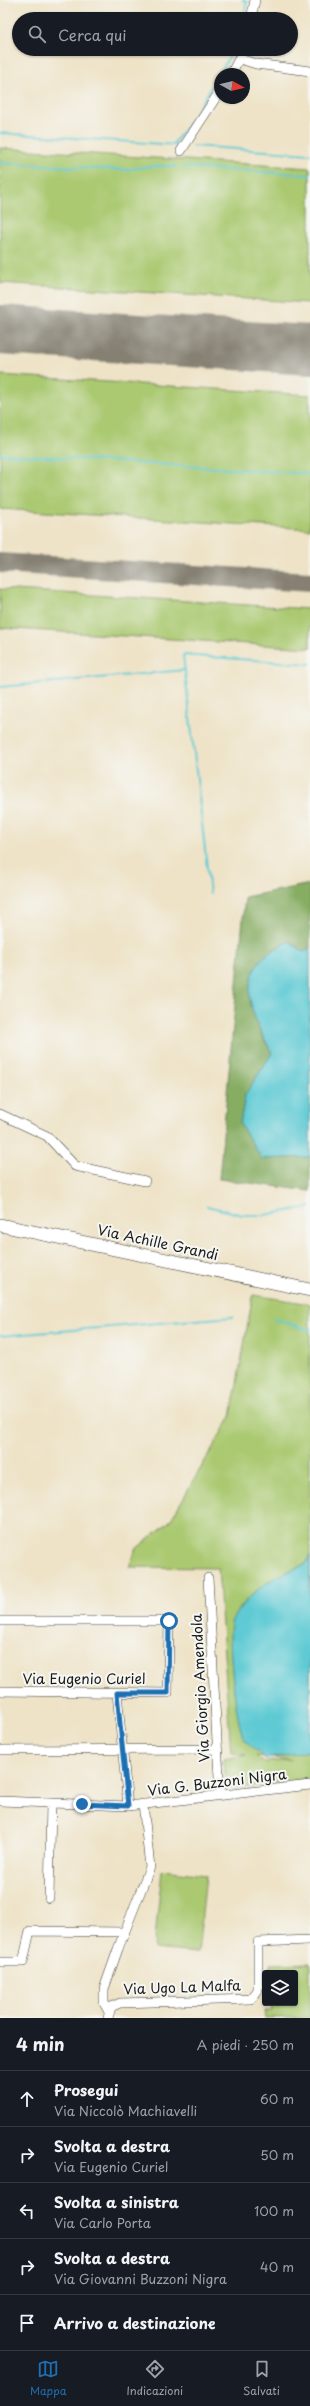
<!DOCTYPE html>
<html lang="it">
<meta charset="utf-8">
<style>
:root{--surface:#171b24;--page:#20242c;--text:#f1f3f6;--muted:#9ea1a6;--line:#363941;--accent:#1f6fb2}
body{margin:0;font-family:"Playpen Sans",sans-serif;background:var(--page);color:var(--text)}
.controls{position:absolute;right:12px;bottom:12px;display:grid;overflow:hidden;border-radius:4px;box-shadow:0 1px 3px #0004}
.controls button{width:36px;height:36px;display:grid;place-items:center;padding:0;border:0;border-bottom:1px solid var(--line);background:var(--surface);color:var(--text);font:20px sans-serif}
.compass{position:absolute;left:214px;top:68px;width:36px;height:36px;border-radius:50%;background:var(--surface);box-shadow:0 1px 3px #0004;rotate:98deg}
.stop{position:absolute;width:12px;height:12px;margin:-9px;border:3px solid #1f6fb2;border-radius:50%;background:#fff}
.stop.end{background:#1f6fb2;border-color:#fff;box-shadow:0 1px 4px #0008}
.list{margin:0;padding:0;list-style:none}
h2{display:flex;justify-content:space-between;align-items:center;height:52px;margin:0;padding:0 16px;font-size:17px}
h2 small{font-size:13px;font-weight:400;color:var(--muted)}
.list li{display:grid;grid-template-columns:26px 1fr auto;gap:12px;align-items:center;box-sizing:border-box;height:56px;padding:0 16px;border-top:1px solid var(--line)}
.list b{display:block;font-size:15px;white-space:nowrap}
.list p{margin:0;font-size:13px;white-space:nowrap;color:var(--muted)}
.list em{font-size:13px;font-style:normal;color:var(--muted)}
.icon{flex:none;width:22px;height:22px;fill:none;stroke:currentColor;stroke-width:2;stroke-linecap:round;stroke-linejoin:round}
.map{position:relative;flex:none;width:310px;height:2018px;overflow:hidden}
.search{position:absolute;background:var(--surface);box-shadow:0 1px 3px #0004;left:12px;right:12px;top:12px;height:44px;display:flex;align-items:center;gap:10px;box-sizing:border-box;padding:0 14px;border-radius:22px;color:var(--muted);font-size:15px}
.sheet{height:332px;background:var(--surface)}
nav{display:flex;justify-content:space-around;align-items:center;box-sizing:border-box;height:56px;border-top:1px solid var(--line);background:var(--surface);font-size:11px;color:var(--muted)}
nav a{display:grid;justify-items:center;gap:2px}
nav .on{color:var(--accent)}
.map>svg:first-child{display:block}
</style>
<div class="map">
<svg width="310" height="2018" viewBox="0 0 310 2018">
<rect width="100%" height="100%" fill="#f6f6f2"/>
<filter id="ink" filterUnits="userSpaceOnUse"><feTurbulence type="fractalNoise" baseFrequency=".025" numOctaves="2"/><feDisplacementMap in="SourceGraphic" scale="8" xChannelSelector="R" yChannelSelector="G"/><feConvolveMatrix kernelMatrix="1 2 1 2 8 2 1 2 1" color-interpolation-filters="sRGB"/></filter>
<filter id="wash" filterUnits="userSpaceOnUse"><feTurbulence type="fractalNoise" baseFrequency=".012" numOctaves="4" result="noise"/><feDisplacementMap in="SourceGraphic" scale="16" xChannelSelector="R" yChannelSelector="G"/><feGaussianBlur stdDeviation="0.9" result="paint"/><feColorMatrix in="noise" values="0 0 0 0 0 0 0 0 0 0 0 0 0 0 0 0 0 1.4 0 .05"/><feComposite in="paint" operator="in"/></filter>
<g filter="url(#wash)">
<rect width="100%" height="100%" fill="#eee3c7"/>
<!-- green -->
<path fill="#aac971" stroke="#637246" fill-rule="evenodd" d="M0 148 310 168V303L0 283Z
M0 375 310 395V529L0 509Z
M0 589 310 609V648L0 628Z
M253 1295 310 1304V1778L226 1790 224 1759 246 1755 231 1753 218 1568 129 1567 136 1549 170 1521 231 1416ZM256 1756 291 1760 264 1762Z
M162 1870 206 1875 198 1953 154 1949Z
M310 1963V2018H265L264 2011H272L271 2003H295V1973H270V1964Z"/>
<!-- forest -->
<path fill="#87ad63" stroke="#526440" d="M310 884V948L304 953 261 1034 272 1053 260 1074 240 1123 262 1159 310 1157V1191L219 1179 245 897Z"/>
<!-- water -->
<path fill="#5ecad4" stroke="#3d7378" d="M289 941 304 952 310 948V1157L262 1159 240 1124 245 1095 272 1053C257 1024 238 994 259 962 265 953 281 946 289 941Z
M310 1555V1751L266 1759C259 1752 249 1746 244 1738 236 1727 226 1631 232 1620 247 1592 277 1574 306 1564Z"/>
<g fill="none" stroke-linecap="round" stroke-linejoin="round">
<!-- stream -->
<path stroke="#5ecad4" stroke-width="2" d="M243 19 247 2 243 0
M0 133 176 145
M173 144 190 123 234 49
M192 146 310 154
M0 163 125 170 153 166H177
M184 167 310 175
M0 454 310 474
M0 687 185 670
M210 894 183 655 310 664
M207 1206 243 1215H264L310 1207
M274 1319 310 1330
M0 1336 233 1317"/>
<!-- taxiway -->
<path stroke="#858072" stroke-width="20" d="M0 563 310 582"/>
<!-- runway -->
<path stroke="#858072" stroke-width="50" d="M0 330 310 350"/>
</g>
</g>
<g filter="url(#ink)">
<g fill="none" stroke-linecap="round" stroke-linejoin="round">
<!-- street casing -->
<g stroke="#3c3a36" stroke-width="10">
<path id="street" d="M251 19 255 0
M240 59 256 64 310 71
M231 74 244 49
M181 151 220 91
M0 1114 47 1136 75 1166 145 1181
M208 1578 220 1795
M0 1621H169L168 1693 0 1691
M117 1693 128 1806
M0 1750 217 1749
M0 1801 128 1806 310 1785
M49 1898 51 1803
M0 1962H23L30 1931 125 1932
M109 2012 104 2003V1989L118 1949 150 1867 143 1804
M108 2018 111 2007 120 2003 251 1999 258 1990V1942L310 1940"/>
</g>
<!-- secondary casing -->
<g stroke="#3c3a36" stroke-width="14">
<path id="secondary" d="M0 1225 310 1290"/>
</g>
<!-- street -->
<use href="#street" stroke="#fff" stroke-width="9"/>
<!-- secondary -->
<use href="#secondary" stroke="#fff" stroke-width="13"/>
</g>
</g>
<g fill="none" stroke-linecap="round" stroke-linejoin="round" filter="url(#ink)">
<!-- route -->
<path stroke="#1f6fb2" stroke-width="5" d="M82 1804 128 1806 117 1693H168L169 1621"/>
</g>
<g text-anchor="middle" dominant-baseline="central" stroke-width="4" stroke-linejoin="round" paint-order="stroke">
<!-- street labels -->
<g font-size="14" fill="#1c1c1c" stroke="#f6f6f2">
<text transform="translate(158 1242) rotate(12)">Via Achille Grandi</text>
<text x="84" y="1678">Via Eugenio Curiel</text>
<text transform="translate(200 1688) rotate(-93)">Via Giorgio Amendola</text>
<text transform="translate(217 1782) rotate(-7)">Via G. Buzzoni Nigra</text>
<text transform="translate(182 1987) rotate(-2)">Via Ugo La Malfa</text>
</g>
</g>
</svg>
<div class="controls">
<button><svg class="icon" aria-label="layers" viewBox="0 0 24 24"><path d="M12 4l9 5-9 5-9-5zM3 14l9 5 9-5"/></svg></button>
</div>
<svg class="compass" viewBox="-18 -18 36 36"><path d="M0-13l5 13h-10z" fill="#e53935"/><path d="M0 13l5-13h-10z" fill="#9ea1a6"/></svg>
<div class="stop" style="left:169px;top:1621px"></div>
<div class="stop end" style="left:82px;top:1804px"></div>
<div class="search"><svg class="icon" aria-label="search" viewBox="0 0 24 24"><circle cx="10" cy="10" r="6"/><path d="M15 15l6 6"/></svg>Cerca qui</div>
</div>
<section class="sheet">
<h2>4 min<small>A piedi · 250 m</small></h2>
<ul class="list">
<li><svg class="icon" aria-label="ahead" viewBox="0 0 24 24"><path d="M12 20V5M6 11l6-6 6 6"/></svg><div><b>Prosegui</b><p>Via Niccolò Machiavelli</p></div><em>60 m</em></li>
<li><svg class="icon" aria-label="right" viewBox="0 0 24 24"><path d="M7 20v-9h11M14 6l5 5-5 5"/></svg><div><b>Svolta a destra</b><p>Via Eugenio Curiel</p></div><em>50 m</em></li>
<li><svg class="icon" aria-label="left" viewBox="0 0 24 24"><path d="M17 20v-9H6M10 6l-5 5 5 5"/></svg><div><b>Svolta a sinistra</b><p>Via Carlo Porta</p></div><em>100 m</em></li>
<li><svg class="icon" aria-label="right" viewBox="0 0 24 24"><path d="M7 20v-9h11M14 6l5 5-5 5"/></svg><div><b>Svolta a destra</b><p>Via Giovanni Buzzoni Nigra</p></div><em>40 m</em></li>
<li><svg class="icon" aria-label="arrive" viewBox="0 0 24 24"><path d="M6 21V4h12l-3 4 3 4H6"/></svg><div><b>Arrivo a destinazione</b></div></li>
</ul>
</section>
<nav>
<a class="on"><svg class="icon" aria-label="map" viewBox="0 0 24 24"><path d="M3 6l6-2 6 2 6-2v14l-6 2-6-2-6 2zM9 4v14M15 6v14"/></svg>Mappa</a>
<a><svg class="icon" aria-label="directions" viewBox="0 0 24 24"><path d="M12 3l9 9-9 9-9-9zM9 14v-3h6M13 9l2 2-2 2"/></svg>Indicazioni</a>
<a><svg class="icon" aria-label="saved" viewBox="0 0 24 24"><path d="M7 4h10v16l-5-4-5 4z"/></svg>Salvati</a>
</nav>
